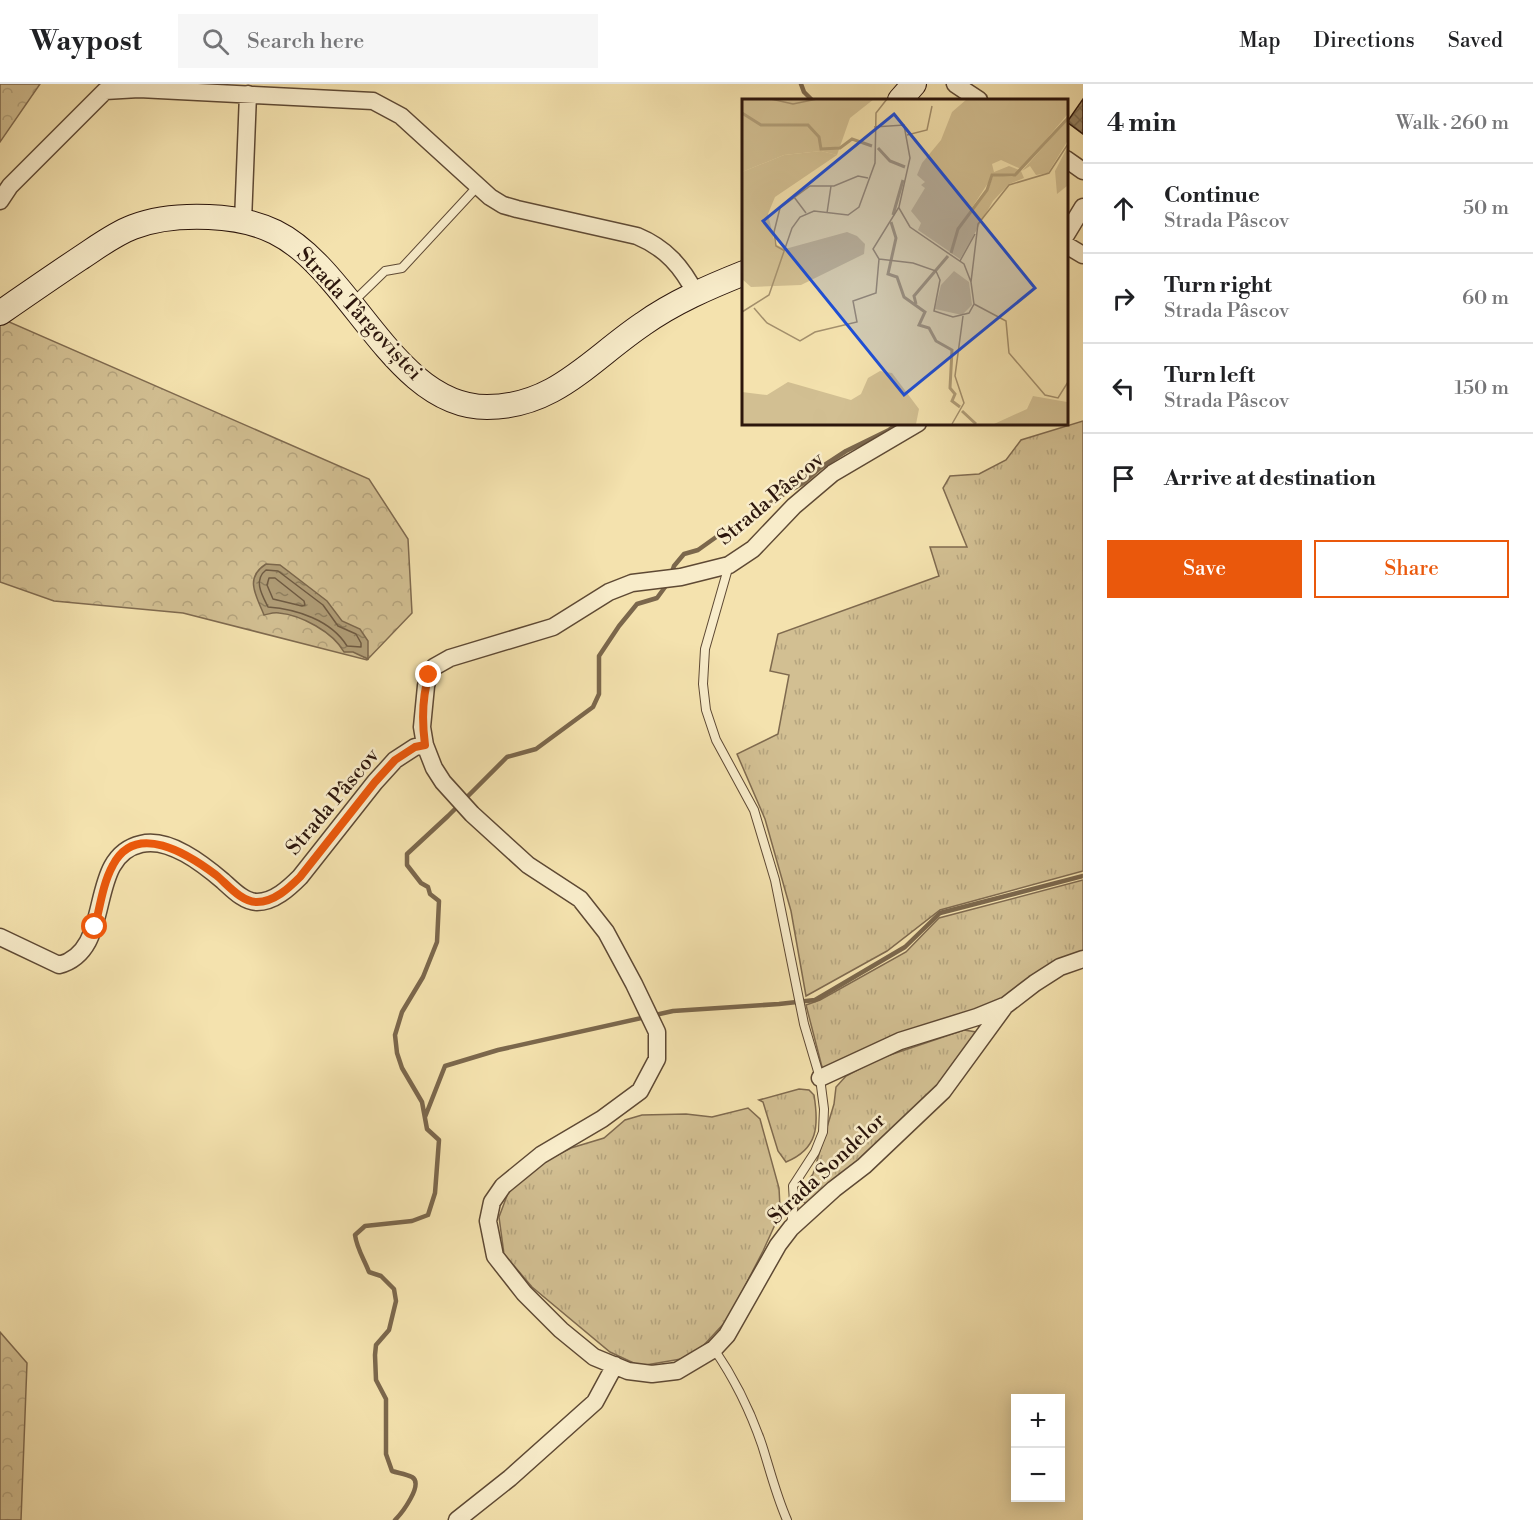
<!DOCTYPE html>
<meta charset="utf-8">
<style>
:root{--surface:#fff;--page:#f6f6f6;--text:#202124;--muted:#757577;--line:#e0e0e0;--accent:#ea580c}
body{margin:0;font-family:"Libre Bodoni",serif;background:var(--page);color:var(--text)}
.controls{position:absolute;right:18px;bottom:18px;display:grid;overflow:hidden;border-radius:0px;box-shadow:0 3px 15px #0003}
.controls button{width:54px;height:54px;display:grid;place-items:center;padding:0;border:0;border-bottom:2px solid var(--line);background:var(--surface);color:var(--text);font:30px sans-serif}
.stop{position:absolute;width:18px;height:18px;margin:-14px;border:4px solid #ea580c;border-radius:50%;background:#fff}
.stop.end{background:#ea580c;border-color:#fff;box-shadow:0 2px 6px #0008}
.list{margin:0;padding:0;list-style:none}
h2{display:flex;justify-content:space-between;align-items:center;height:78px;margin:0;padding:0 24px;font-size:26px}
h2 small{font-size:20px;font-weight:400;color:var(--muted)}
.list li{display:grid;grid-template-columns:39px 1fr auto;gap:18px;align-items:center;box-sizing:border-box;height:90px;padding:0 24px;border-top:2px solid var(--line)}
.list b{display:block;font-size:22px;white-space:nowrap}
.list p{margin:0;font-size:20px;white-space:nowrap;color:var(--muted)}
.list em{font-size:20px;font-style:normal;color:var(--muted)}
.actions{display:flex;gap:12px;padding:18px 24px}
.actions a{flex:1;padding:14px 0;border:2px solid var(--accent);border-radius:0px;text-align:center;font-size:21px;color:var(--accent)}
.actions .main{background:var(--accent);color:#fff}
.icon{flex:none;width:33px;height:33px;fill:none;stroke:currentColor;stroke-width:2;stroke-linecap:round;stroke-linejoin:round}
.map{position:relative;flex:none;width:1083px;height:1436px;overflow:hidden}
header{display:flex;align-items:center;gap:36px;box-sizing:border-box;height:84px;padding:0 30px;background:var(--surface);border-bottom:2px solid var(--line)}
header strong{font-size:28px}
nav{display:flex;gap:33px;margin-inline-start:auto;font-size:21px}
.search{width:420px;height:54px;background:var(--page);display:flex;align-items:center;gap:15px;box-sizing:border-box;padding:0 21px;border-radius:0px;color:var(--muted);font-size:22px}
main{display:flex}
aside{flex:1;background:var(--surface)}
.map>svg:first-child{display:block}
</style>
<header>
<strong>Waypost</strong>
<div class="search"><svg class="icon" aria-label="search" viewBox="0 0 24 24"><circle cx="10" cy="10" r="6"/><path d="M15 15l6 6"/></svg>Search here</div>
<nav><a>Map</a><a>Directions</a><a>Saved</a></nav>
</header>
<main>
<div class="map">
<svg width="1083" height="1436" viewBox="0 0 1083 1436">
<defs>
<pattern id="grass-tufts" width="24" height="20" patternUnits="userSpaceOnUse" patternTransform="scale(1.5)"><rect width="24" height="20" fill="#d2bf92"/><path d="M3 7l-1-3M5 7V3M7 7l1-3M15 17l-1-3M17 17v-4M19 17l1-3" fill="none" stroke="#b4a37d"/></pattern>
<pattern id="forest-crowns" width="20" height="18" patternUnits="userSpaceOnUse" patternTransform="scale(1.5)"><rect width="20" height="18" fill="#d2bf92"/><path d="M2 6a3 3 0 1 1 6 0M12 15a3 3 0 1 1 6 0" fill="none" stroke="#b4a37d"/></pattern>
<pattern id="water-ripples" width="26" height="14" patternUnits="userSpaceOnUse" patternTransform="scale(1.5)"><rect width="26" height="14" fill="#b09d77"/><path d="M2 4q2-2 4 0t4 0M15 11q2-2 4 0t4 0" fill="none" stroke="#8f7f60"/></pattern>
<pattern id="building-cross-hatch" width="8" height="8" patternUnits="userSpaceOnUse" patternTransform="scale(1.5)"><rect width="8" height="8" fill="#948060"/><path d="M0 0l8 8M0 8l8-8" fill="none" stroke="#79684e"/></pattern>
</defs>
<rect width="100%" height="100%" fill="#f4e2ae"/>
<filter id="stains"><feTurbulence type="fractalNoise" baseFrequency=".00333" numOctaves="4"/><feColorMatrix values="0 0 0 0 .2 0 0 0 0 .09 0 0 0 0 .02 0 0 0 .5 -.17"/></filter>
<radialGradient id="worn" r=".72"><stop offset=".6" stop-color="#630" stop-opacity="0"/><stop offset="1" stop-color="#630" stop-opacity=".3"/></radialGradient>
<!-- grass -->
<path fill="url(#grass-tufts)" stroke="#7f6a4f" stroke-width="1.5" d="M1083 337V787L940 826 887 867 806 912 791 827 765 735 737 670 778 650 789 591 770 587 778 550 939 492 930 463H967L943 404 950 392 979 390 1006 376 1021 356Z
M1083 796V869L1012 912 827 986 822 983 806 921 820 916 906 868 939 834Z
M964 946 976 948V956L941 1003 809 1121 802 1117 801 1105 813 1090 834 1020 836 1003 846 992 878 975Z
M799 1005 809 1006 814 1011C819 1042 818 1065 786 1078L778 1067 763 1018 759 1016Z
M748 1024 760 1035 779 1104 780 1123 778 1134 763 1167 728 1235 703 1262 681 1275 640 1282 610 1268 532 1203 504 1170 499 1133 508 1109 530 1085 571 1064 604 1054 625 1036 642 1031 686 1030 712 1033Z"/>
<!-- forest -->
<path fill="url(#forest-crowns)" stroke="#7f6a4f" stroke-width="1.5" d="M0 0H40L0 58Z
M0 234 369 395 408 455 412 529 367 576 183 529 54 517 0 498Z
M0 1248 27 1279 21 1436H0Z"/>
<!-- water -->
<path fill="url(#water-ripples)" stroke="#7b674c" stroke-width="1.5" d="M266 480 280 481 327 517 342 537 360 545 368 557V575L353 568H344C333 548 301 531 279 529 274 528 269 530 264 531 256 511 244 494 266 480Z"/>
<g fill="none" stroke-linecap="round" stroke-linejoin="round">
<!-- shore -->
<path stroke="#6e5a42" stroke-width="1.5" d="M266 486 278 487 323 521 338 542 356 550 361 559V563L347 562C331 536 296 525 268 523 262 511 253 496 266 486Z
M269 494H275L304 517 305 521 302 522 273 515 267 501Z"/>
<!-- stream -->
<path stroke="#7b674c" stroke-width="4.5" d="M801 0 804 8 812 16
M671 491 674 482 684 470 698 466 719 451 732 446 777 414 803 399 820 384 846 367 889 346 898 339
M425 1033 445 982 498 966 673 927 779 920 815 916 905 863 940 829 1083 792
M395 1436C402 1429 424 1400 412 1393 406 1390 398 1389 392 1387L386 1370V1315L376 1296 375 1271 376 1261 389 1246 396 1217 394 1205 381 1192 369 1188C364 1175 357 1165 355 1151L365 1142 412 1137 428 1131 435 1109 439 1056 427 1045 422 1018 402 984 397 969 395 951 402 928 423 893 437 858 439 817 430 810 428 803 421 799 407 781V770L448 732 507 673 536 665 593 623 599 610V572L619 542 637 520 657 514 668 499"/>
</g>
<!-- building -->
<path fill="url(#building-cross-hatch)" stroke="#2c160c" stroke-width="1.5" d="M1083 15V50L1067 38Z"/>
<g fill="none" stroke-linecap="round" stroke-linejoin="round">
<!-- service casing -->
<g stroke="#5e4934" stroke-width="10">
<path id="service" d="M352 219 385 187 402 184 477 103
M729 481 705 565 703 600 706 626 716 656 754 726 775 796 804 940 820 994 824 1025 823 1048 815 1068 793 1102 794 1119 791 1141
M714 1265C734 1294 750 1326 762 1361 770 1386 776 1411 787 1436"/>
</g>
<!-- minor casing -->
<g stroke="#5e4934" stroke-width="19">
<path id="minor" d="M955 0 979 16
M1066 75 1083 87
M0 117 10 102 105 7 139 5 373 17 401 32 490 113 503 121 517 125 637 152C666 164 682 183 696 210
M243 137 248 10
M1066 151 1083 123
M1066 161 1083 171
M918 339 833 389 794 422 753 465 729 481 681 493 632 499 609 508 553 543 450 574 434 583 429 591 426 602 422 643 425 661 434 684 443 698 472 730 528 781 580 815 606 848 634 900 657 948V975L640 1007 602 1035 541 1071 503 1102 492 1118 488 1137 495 1172 524 1209 561 1246 594 1273 628 1287 652 1290 677 1287 714 1265 727 1251 778 1161 791 1144 834 1105 864 1082 943 1007 1005 922 1035 899 1060 883 1083 875
M0 853 59 881C116 866 84 773 141 760 169 753 203 780 223 797 232 805 244 818 257 818 274 818 289 804 300 793L375 698 395 676 415 663 425 661
M820 994 900 957 977 933 1004 922
M457 1436 510 1394 595 1318 615 1281"/>
</g>
<!-- secondary casing -->
<g stroke="#2c160c" stroke-width="26">
<path id="secondary" d="M900 16 914 0
M0 229C26 211 52 193 79 175 96 164 114 150 133 143 156 134 185 132 209 133 232 134 255 138 275 148 352 186 394 323 487 323 555 323 591 275 643 240 674 218 709 203 744 189"/>
</g>
<!-- service -->
<use href="#service" stroke="#f8ecca" stroke-width="8"/>
<!-- minor -->
<use href="#minor" stroke="#f8ecca" stroke-width="16"/>
<!-- secondary -->
<use href="#secondary" stroke="#f8ecca" stroke-width="24"/>
</g>
<g fill="none" stroke-linecap="round" stroke-linejoin="round">
<!-- route -->
<path stroke="#ea580c" stroke-width="8" d="M95 843C100 822 103 799 113 781 136 737 188 770 216 791 227 800 241 818 257 818 274 818 289 804 300 793L375 698 395 676 415 663 425 661C422 638 422 613 429 591"/>
</g>
<g text-anchor="middle" dominant-baseline="central" stroke-width="5" stroke-linejoin="round" paint-order="stroke">
<!-- street labels -->
<g font-size="21" fill="#2c160c" stroke="#f8ecca">
<text transform="translate(359 230) rotate(47)">Strada Târgoviștei</text>
<text transform="translate(771 415) rotate(-40)">Strada Pâscov</text>
<text transform="translate(333 718) rotate(-50)">Strada Pâscov</text>
<text transform="translate(827 1085) rotate(-43)">Strada Sondelor</text>
</g>
</g>
<!-- overview -->
<g transform="translate(742 15)">
<rect width="326" height="326" fill="#f4e2ae"/>
<path d="M0 0H132L108 19 95 56 79 52 42 56 0 73ZM225 0H325V16L279 70 259 61 250 65 252 73 267 67 277 71 271 76H252L270 78 279 72 282 79 267 85 251 102 218 160 209 154 217 130 247 88 252 75 216 130 208 153 176 131 179 124 169 112 183 89 179 86 183 83 175 76 180 64 199 41 210 13ZM325 21V43L306 74 294 76 288 67 280 72ZM325 49V87L315 95 313 72ZM212 172 227 183 230 206 220 216 193 210 199 186Z" fill="#d2bf92"/>
<path d="M79 52 95 56 33 98 26 115 33 145 43 150 105 133 115 137 123 145 122 155 59 186 9 188 0 180V73L42 56ZM138 272 150 274 177 310 174 325H0V293L25 296 46 283 109 301 119 295 126 279ZM291 297 325 303V325H252L285 310Z" fill="#d2bf92"/>
<path fill="none" stroke="#b09d77" stroke-width="3" d="M0 14 19 26H66L77 38 79 50 98 49 110 40 130 47M136 49 148 62 163 68M151 116 161 81M149 123 154 139 146 175 155 178 162 198 183 213 177 226 187 229 194 242 210 251 208 289 213 295 210 302 218 308M209 154 216 130 245 91 250 76H273L326 19M174 205 172 197 206 157M220 312 234 325"/>
<path fill="none" stroke="#a4906d" stroke-width="1.5" d="M29 0 51 5 75 0M132 28 162 26 168 59 157 108 131 150 137 160M165 36 185 31 190 7M52 98 64 114M157 109 168 128 222 165 229 183M85 114 89 87M43 152 34 147 32 133 38 109 68 87H92L116 77 126 79M137 160 171 164 194 172 198 181 192 212 211 218 227 214 232 205 229 183 236 125 267 86 307 74 326 45M218 162 233 135M232 205 264 222 267 254 303 296 316 299 326 283M12 209 25 224 58 242 73 233 115 223 111 202 134 194 137 160M0 213 27 196 50 129 58 118 72 112 106 116 117 108 133 64 134 14 145 0M210 325 222 304 213 277 221 217"/>
<path fill="#1d4ed8" fill-opacity="0.15" stroke="#1d4ed8" stroke-width="3" d="M152 15 293 189 162 296 21 122Z"/>
<rect width="326" height="326" fill="none" stroke="#2c160c" stroke-width="3"/>
</g>
<rect width="100%" height="100%" filter="url(#stains)"/>
<rect width="100%" height="100%" fill="url(#worn)"/>
</svg>
<div class="controls">
<button>+</button>
<button>−</button>
</div>
<div class="stop" style="left:95px;top:843px"></div>
<div class="stop end" style="left:429px;top:591px"></div>
</div>
<aside>
<h2>4 min<small>Walk · 260 m</small></h2>
<ul class="list">
<li><svg class="icon" aria-label="ahead" viewBox="0 0 24 24"><path d="M12 20V5M6 11l6-6 6 6"/></svg><div><b>Continue</b><p>Strada Pâscov</p></div><em>50 m</em></li>
<li><svg class="icon" aria-label="right" viewBox="0 0 24 24"><path d="M7 20v-9h11M14 6l5 5-5 5"/></svg><div><b>Turn right</b><p>Strada Pâscov</p></div><em>60 m</em></li>
<li><svg class="icon" aria-label="left" viewBox="0 0 24 24"><path d="M17 20v-9H6M10 6l-5 5 5 5"/></svg><div><b>Turn left</b><p>Strada Pâscov</p></div><em>150 m</em></li>
<li><svg class="icon" aria-label="arrive" viewBox="0 0 24 24"><path d="M6 21V4h12l-3 4 3 4H6"/></svg><div><b>Arrive at destination</b></div></li>
</ul>
<div class="actions"><a class="main">Save</a><a>Share</a></div>
</aside>
</main>
